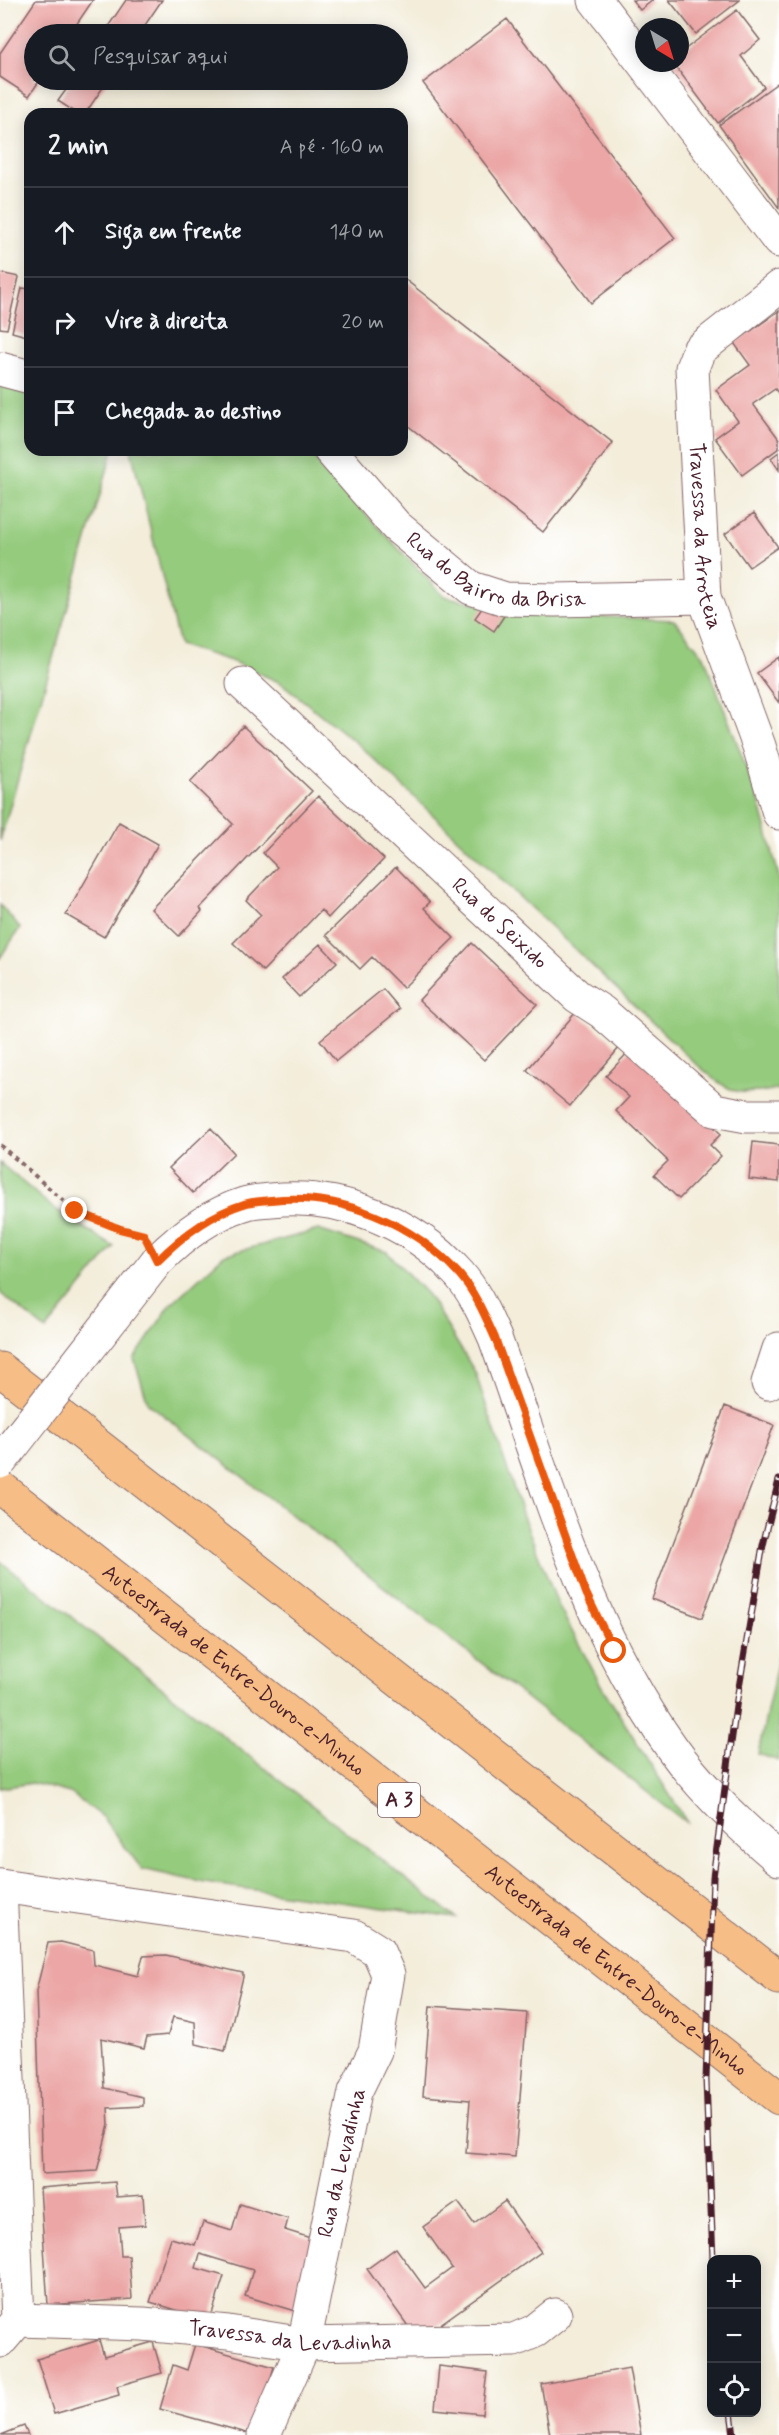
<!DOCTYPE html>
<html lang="pt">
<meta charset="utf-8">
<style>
:root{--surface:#171b24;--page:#20242c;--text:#f1f3f6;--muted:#9ea1a6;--line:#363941}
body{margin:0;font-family:Mynerve,sans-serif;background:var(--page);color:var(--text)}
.controls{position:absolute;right:18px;bottom:18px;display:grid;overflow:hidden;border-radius:12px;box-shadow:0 3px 15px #0003}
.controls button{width:54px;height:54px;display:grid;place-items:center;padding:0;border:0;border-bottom:2px solid var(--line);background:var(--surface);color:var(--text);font:30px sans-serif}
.compass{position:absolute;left:635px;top:18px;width:54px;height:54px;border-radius:50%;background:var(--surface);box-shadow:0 3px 15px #0003;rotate:142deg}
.stop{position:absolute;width:18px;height:18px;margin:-14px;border:4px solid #ea580c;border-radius:50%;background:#fff}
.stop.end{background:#ea580c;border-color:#fff;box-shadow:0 2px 6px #0008}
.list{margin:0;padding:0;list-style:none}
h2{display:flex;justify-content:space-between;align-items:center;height:78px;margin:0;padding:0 24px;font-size:26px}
h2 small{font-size:20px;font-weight:400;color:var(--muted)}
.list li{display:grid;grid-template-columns:39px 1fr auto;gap:18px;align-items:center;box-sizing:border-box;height:90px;padding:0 24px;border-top:2px solid var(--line)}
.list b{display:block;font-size:22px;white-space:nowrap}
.list em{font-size:20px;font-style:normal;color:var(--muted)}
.icon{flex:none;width:33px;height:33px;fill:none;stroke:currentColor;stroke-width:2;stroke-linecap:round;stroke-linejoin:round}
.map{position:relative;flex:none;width:779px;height:2435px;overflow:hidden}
.search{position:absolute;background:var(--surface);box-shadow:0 3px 15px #0003;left:24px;top:24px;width:384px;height:66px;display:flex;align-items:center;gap:15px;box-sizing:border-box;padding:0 21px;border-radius:33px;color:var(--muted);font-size:22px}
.panel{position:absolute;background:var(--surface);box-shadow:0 3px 15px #0003;left:24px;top:108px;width:384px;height:348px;border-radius:18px}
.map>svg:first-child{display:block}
</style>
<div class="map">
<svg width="779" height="2435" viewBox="0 0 779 2435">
<rect width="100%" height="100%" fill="#fff"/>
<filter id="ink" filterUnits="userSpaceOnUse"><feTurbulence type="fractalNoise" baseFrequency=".0167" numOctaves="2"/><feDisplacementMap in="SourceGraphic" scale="12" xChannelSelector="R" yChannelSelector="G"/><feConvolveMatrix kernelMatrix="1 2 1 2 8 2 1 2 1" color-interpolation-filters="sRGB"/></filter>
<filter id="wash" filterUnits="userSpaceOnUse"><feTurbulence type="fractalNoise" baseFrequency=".008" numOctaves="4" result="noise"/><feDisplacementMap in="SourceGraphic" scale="24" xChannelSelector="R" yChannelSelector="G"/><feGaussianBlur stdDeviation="1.35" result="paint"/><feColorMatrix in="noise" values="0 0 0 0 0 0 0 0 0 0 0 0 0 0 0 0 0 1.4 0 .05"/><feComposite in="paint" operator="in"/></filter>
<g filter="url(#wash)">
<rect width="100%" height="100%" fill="#f3edda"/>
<!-- green -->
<path fill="#94cb7d" stroke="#6f7554" stroke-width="1.5" d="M0 384 30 392V450H113L0 841Z
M131 450H308L331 478 444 596 520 613 674 620 704 656 759 801 779 877V1089C733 1098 729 1091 695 1063L360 746 281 683 231 661 179 645Z
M0 905 20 928 0 958Z
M0 1163 52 1207 114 1247 46 1330 0 1293Z
M318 1230 387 1252 428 1295 475 1372 523 1516 559 1607 602 1687 688 1824 148 1403 134 1359 171 1304 224 1255Z
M0 1561 456 1918 205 1883 142 1869 102 1817 70 1793 32 1783 0 1788Z
M779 1655V1761L758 1754Z"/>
<g id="blocks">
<!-- building -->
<path fill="#eba6a5" d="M36 0H93L70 34H34V80H40L29 96 0 77V53Z
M126 0H162L139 34H103Z
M632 0H653L640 10Z
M669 0H740L696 34Z
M737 10 760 40 741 56 764 87 718 123 673 63H680V53Z
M507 19 675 238 591 303 423 83Z
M73 80H108L85 114H78L58 101Z
M779 82V208L719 125Z
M0 273 19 277 7 329 0 328Z
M402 277 613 443 543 532 402 421Z
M22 288 30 289V337L12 332Z
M779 311V394L775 389 753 404 779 439V448L742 475 715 438 738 421 716 390 750 365 734 343Z
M779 452V470L771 458Z
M754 513 778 547 749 567 725 534Z
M485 604 504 616 494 631 475 618Z
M779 657V703L757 673Z
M243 726 312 791 200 908 202 911 179 936 151 909 233 824 190 782Z
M318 796 384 859 328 918 321 910 263 971 233 943 261 915 246 900 277 867 263 853Z
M119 822 158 844 104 937 66 915Z
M396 867 430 902 424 908 454 938 403 988 372 957 360 969 326 935Z
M472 943 537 1004 484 1060 419 1000Z
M320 944 337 962 299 997 282 979Z
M383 989 400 1009 336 1061 320 1040Z
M576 1012 619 1048 570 1106 527 1070Z
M632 1048 721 1134 710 1145 721 1156 679 1199 654 1175 668 1161 616 1111 629 1097 606 1076Z
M211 1128 234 1153 193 1193 169 1168Z
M753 1142 779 1145V1182L749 1179Z
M725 1406 774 1425 702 1618 652 1599Z
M61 1942 93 1950 94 1965 138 1976 143 1956 166 1955 243 1973V1977L225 2051 196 2044 195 2022 173 2017 168 2035 147 2037 144 2048 101 2038 104 2088 143 2097V2106L108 2108 109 2125 97 2171 42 2174 36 1991 48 1943Z
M430 2006 527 2013 515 2157 466 2153 470 2100 423 2096Z
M115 2182 117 2197 143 2195 145 2225 119 2227 121 2256H129L132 2299 48 2305 40 2188Z
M505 2201 541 2252 418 2340 367 2269 396 2248 425 2288 452 2268 423 2227 458 2202 474 2224Z
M240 2204 288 2219 285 2230 320 2241 298 2312 245 2296 253 2270 200 2254 196 2268 224 2276 210 2320 150 2302 171 2238 195 2245 203 2222 232 2231Z
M99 2340 104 2356 153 2342 162 2373 117 2386 119 2395 54 2414 37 2359Z
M195 2344 274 2367 254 2435 160 2409 173 2365 187 2370Z
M439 2366 487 2372 482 2414 435 2409Z
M629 2368 641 2435H550L541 2384Z
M24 2426 28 2435H1Z"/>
</g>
</g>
<g filter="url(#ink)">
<use href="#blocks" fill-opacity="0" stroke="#856768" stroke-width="1.5"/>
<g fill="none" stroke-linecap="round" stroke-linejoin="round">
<!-- minor casing -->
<g stroke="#856768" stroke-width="35">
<g id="minor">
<path d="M595 0 779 241"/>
<path id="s1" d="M779 287 699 350 692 368 704 597 759 746 779 813"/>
<path d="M0 369 30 377"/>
<path id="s2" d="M330 450 396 526 471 588 505 599 554 600 704 597"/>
<path id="s3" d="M243 684 577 996 602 1012 714 1110 747 1116H779"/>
<path d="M157 1261C181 1237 211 1214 244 1204 252 1201 262 1201 271 1200 339 1192 413 1222 459 1274 475 1292 485 1316 495 1338 545 1478 585 1626 672 1748 702 1790 740 1826 779 1859"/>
<path d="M768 1383 779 1349"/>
<path d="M0 1886 354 1936 378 1951 388 1974 375 2051 355 2092 304 2344 264 2435"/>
<path id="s4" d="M18 2320 143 2324 228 2332 304 2344 514 2340 535 2331 555 2315"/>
<path d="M0 2341 18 2320 0 1886"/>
</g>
</g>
<!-- highway casing -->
<g stroke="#856768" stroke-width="35">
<g id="highway">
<path d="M0 1369 779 1978"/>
<path id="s5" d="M0 1487 779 2098"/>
</g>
</g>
<!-- path -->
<path stroke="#856768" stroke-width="4" stroke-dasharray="4.5 4.5" stroke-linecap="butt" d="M0 1145 75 1211 135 1233"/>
<!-- minor -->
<use href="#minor" stroke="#fff" stroke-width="33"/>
<!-- highway -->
<use href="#highway" stroke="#f6be86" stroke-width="33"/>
<!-- rail casing -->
<g stroke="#4a1f2b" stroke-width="7">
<path id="rail" d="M713 2260 706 2080 713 1877 737 1699 763 1545 779 1480
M731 2412 734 2435"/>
</g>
<!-- rail -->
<use href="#rail" stroke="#fff" stroke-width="4.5" stroke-dasharray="14" stroke-linecap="butt"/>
<!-- minor-bridge casing -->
<g stroke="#856768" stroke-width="35" stroke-linecap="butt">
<path id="minor-bridge" d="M0 1462 157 1261"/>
</g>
<!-- minor-bridge -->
<use href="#minor-bridge" stroke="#fff" stroke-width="33"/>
</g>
</g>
<g fill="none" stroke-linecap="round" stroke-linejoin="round" filter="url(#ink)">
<!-- route -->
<path stroke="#ea580c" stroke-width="8" d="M75 1211 120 1229 144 1235 157 1261C181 1237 211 1214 244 1204 252 1201 262 1201 271 1200 340 1192 413 1223 459 1274 475 1292 485 1316 495 1338L586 1593 614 1651"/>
</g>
<g text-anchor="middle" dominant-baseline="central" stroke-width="4.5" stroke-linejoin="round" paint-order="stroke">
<!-- shield labels -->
<rect fill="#fff" stroke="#80626b" stroke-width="1.5" x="378" y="1783" width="42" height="34" rx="4.5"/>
<g font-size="20" font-weight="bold" fill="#4a1f2b">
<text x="399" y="1800">A 3</text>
</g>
<!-- street labels -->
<g font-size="21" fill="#4a1f2b" stroke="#fff">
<text stroke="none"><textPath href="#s1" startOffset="290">Travessa da Arroteia</textPath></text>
<text stroke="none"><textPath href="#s2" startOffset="216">Rua do Bairro da Brisa</textPath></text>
<text stroke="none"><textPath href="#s3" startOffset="351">Rua do Seixido</textPath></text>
<text stroke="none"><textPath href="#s5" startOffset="297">Autoestrada de Entre-Douro-e-Minho</textPath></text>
<text stroke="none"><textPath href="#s5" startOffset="783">Autoestrada de Entre-Douro-e-Minho</textPath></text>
<text transform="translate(342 2163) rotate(-77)">Rua da Levadinha</text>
<text stroke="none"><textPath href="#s4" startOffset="273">Travessa da Levadinha</textPath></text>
</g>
</g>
</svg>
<div class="controls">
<button>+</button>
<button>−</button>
<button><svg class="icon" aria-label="locate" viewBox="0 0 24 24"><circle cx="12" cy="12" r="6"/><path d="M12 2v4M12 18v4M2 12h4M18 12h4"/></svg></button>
</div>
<svg class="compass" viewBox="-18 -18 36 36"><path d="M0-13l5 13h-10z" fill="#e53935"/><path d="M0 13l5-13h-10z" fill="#9ea1a6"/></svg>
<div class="stop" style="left:614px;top:1651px"></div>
<div class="stop end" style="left:75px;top:1211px"></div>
<div class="search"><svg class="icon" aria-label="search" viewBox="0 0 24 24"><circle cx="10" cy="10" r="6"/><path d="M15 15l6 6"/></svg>Pesquisar aqui</div>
<section class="panel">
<h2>2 min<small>A pé · 160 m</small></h2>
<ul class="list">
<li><svg class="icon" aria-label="ahead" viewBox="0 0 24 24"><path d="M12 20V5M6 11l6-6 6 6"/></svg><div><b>Siga em frente</b></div><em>140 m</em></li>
<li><svg class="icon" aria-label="right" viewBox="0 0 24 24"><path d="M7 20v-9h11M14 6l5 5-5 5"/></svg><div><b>Vire à direita</b></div><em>20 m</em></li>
<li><svg class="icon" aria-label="arrive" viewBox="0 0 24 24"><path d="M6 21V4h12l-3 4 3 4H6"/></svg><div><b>Chegada ao destino</b></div></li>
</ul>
</section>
</div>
